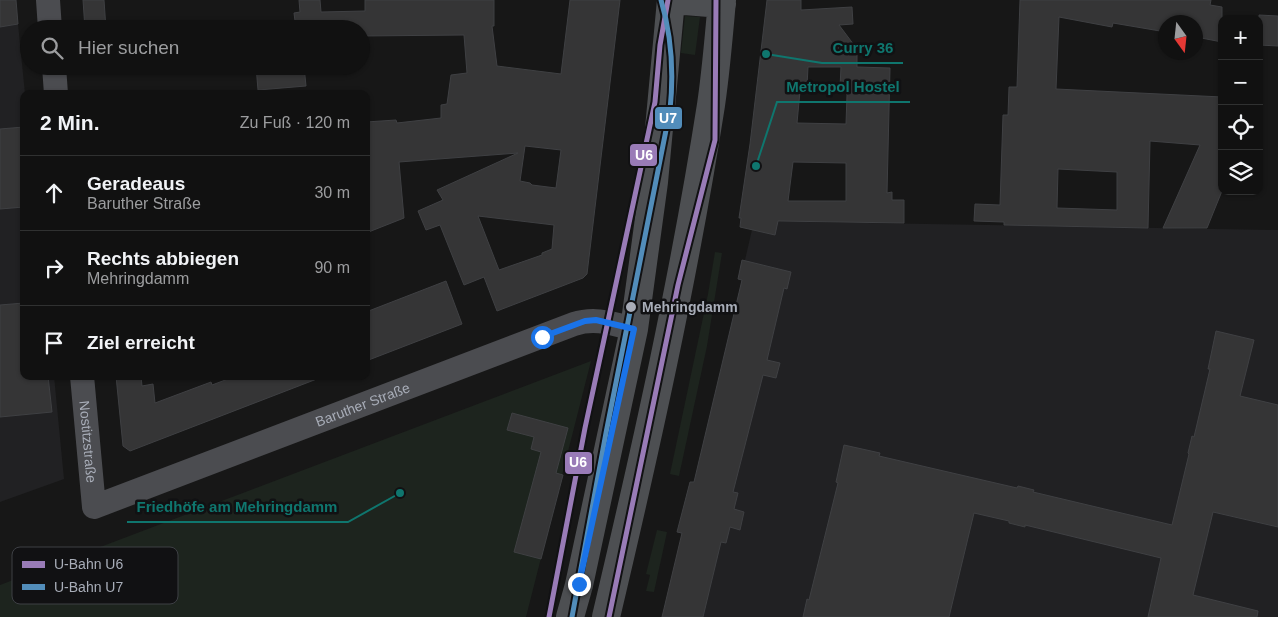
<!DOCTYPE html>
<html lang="de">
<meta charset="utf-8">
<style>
:root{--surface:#111;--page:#1a1a1a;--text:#f1f3f6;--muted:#9c9d9f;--line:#303131}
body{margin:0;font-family:Helvetica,sans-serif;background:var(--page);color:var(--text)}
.controls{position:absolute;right:15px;top:15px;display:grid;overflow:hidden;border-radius:10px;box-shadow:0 1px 4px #0004}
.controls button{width:45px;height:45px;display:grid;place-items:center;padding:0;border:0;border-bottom:1px solid var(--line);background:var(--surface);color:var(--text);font:25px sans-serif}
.compass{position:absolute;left:1158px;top:15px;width:45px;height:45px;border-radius:50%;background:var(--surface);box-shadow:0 1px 4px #0004;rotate:165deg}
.stop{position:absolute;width:15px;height:15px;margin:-11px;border:4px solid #1a73e8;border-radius:50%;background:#fff}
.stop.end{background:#1a73e8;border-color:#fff;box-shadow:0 1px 5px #0008}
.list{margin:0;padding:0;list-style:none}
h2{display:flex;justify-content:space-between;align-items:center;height:65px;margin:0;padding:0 20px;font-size:21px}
h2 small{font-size:16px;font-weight:400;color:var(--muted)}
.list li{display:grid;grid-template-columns:32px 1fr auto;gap:15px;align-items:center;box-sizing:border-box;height:75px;padding:0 20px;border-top:1px solid var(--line)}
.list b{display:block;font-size:19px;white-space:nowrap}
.list p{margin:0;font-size:16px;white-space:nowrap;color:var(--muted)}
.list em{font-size:16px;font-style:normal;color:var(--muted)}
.icon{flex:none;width:28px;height:28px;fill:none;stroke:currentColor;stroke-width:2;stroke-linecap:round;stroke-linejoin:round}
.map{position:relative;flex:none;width:1278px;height:617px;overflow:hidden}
.search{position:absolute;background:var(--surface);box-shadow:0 1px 4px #0004;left:20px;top:20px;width:350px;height:55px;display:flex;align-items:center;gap:12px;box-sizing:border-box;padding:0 18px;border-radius:28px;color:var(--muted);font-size:19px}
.panel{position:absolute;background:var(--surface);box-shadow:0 1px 4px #0004;left:20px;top:90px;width:350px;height:290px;border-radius:10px}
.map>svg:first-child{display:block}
</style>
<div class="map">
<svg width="1278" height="617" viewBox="0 0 1278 617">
<rect width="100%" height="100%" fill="#171717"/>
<!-- built -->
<path fill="#212123" d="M18 24 25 94H24V376H54L64 479 0 502V27Z
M754 221 1278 230V617H662L682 534 677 532 682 514H684L688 500H685L690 482H694L742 280 738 279 742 260H745Z"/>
<!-- green -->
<path fill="#1d241e" d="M685 16 700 17 695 55 681 53Z
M715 252 722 253 707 346 679 476 670 474 708 294Z
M591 361 526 617H0V585Z
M657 530 667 532 654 592 646 591 650 575 646 574Z"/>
<!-- building -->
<path fill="#353536" stroke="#3f4043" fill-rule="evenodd" d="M0 0H16L18 24 0 27Z
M83 0H104L106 29H85Z
M299 0H320L321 12 365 11V0H494V26H492L497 66 561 74 570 0H620L587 274 583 278 497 311 484 277 464 285 440 225 426 230 418 211 443 200 437 190 518 153 399 162 404 218 366 233V122L396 120 397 123 441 118V105L447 104 451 75 467 73 464 35 361 36V29H296L294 13 300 12ZM525 146 561 150 556 188 532 185 530 183 520 181ZM478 216 554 225 552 249 542 253V255L499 270Z
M767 0H801V10L852 7 853 24 839 25 857 49V67L890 68 887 193 892 192V200H904V223L778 221 775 235 740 227 741 218H739L750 144ZM808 67H841L840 87 847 95 846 124 797 123 800 91 807 86ZM793 162 846 163V201H788Z
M1020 0H1211L1210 5 1222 7V42L1196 37V22H1166V32L1113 23 1112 27 1059 17 1056 89 1222 97V191L1207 228H1163L1200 145 1150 141 1148 228 1004 225V222L974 221 975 204 1000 205 1003 115H1008L1009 87H1017ZM1058 169 1117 172V210L1057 208Z
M1259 15 1278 16V46L1259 45Z
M256 66H304L306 86 258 90Z
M24 127V207L0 209V129Z
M742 260 791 272 787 289 784 288 767 360 780 363 776 378 763 375 733 492 738 493 734 509 744 512 740 530 730 527 726 543 721 542 703 617H662L682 533 677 532 690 482H694L742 280 738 279Z
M446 281 462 324 366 361V312Z
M24 303V376H48L52 412 0 417V305Z
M1216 331 1254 340 1240 396 1278 405V527L1213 512 1193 595 1258 611 1257 617H1148L1161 558 1025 525V527L1009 523V521L974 513 949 617H803L807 599 809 600 838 483 836 482 844 445 880 453 879 456 1017 488 1018 486 1034 490 1033 492 1172 525 1189 454 1188 453 1192 436 1194 437 1210 369H1208Z
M116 376H141L142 386 153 384 155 403 211 382 212 385 236 376 322 377 130 451 123 446Z
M512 413 568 428 556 473 563 475 541 559 514 552 541 452 531 449 534 437 507 430Z"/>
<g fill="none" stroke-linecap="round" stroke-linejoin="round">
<!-- minor -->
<g stroke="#4b4c50" stroke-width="24">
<path d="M48 0 50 29"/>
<path d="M54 66 56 94"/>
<path id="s1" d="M82 376 94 507 574 324C596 317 613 324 634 329"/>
</g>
<!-- primary -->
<path stroke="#4d4f52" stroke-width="28" d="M672 0 722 4
M570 617 579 585 634 329 654 182 671 0
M606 617C646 448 684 278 711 105 716 71 719 35 722 0"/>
<!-- metro-1 casing -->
<g stroke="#111113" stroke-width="9">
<path id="metro-1" d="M549 617 585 428 655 102 660 45 668 0
M609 617 678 285 715 140 716 0"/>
</g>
<!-- metro-2 casing -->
<g stroke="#111113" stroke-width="9">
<path id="metro-2" d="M572 617 606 433 670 110C674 72 672 37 661 0"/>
</g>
<!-- metro-1 -->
<use href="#metro-1" stroke="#997bb7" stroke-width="5"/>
<!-- metro-2 -->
<use href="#metro-2" stroke="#528dba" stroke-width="5"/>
</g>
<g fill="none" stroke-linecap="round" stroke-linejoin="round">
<!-- route -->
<path stroke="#1a73e8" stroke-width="6" d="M542 337 585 321 596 320 634 329 579 584"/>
</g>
<!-- markers -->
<circle fill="#a8adb8" stroke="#111113" stroke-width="2" cx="631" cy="307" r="6"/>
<g text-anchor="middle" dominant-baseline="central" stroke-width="5" stroke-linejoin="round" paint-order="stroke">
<!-- stop labels -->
<g font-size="14" font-weight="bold" fill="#a8adb8" stroke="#111113" text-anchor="start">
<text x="642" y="307">Mehringdamm</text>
</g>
<!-- street labels -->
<g font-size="14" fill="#a8adb8" stroke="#111113">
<text stroke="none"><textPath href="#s1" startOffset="419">Baruther Straße</textPath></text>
<text stroke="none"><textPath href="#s1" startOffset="66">Nostitzstraße</textPath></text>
</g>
</g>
<!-- legend -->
<rect x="12" y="547" width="166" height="57" rx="8" fill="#111113" stroke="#3e4045" stroke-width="1"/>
<rect x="22" y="561" width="23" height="7" fill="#997bb7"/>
<rect x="22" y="584" width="23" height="6" fill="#528dba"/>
<g font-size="14" fill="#a8adb8">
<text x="54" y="569">U-Bahn U6</text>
<text x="54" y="592">U-Bahn U7</text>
</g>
<!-- callouts -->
<path fill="none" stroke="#0f766e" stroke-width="2" d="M766 54L822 63H903M756 166L777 102H910M400 493L348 522H127"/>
<g fill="#0f766e" stroke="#111113" stroke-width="2">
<circle cx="766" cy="54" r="5"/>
<circle cx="756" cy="166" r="5"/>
<circle cx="400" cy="493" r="5"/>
</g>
<g font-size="15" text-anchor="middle" font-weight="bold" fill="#0f766e" stroke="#111113" stroke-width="5" stroke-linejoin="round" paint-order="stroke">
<text x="863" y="53">Curry 36</text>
<text x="843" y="92">Metropol Hostel</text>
<text x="237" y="512">Friedhöfe am Mehringdamm</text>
</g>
<g stroke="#111113" stroke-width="2">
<rect x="654" y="106" width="29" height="24" rx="5" fill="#528dba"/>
<rect x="629" y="143" width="29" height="24" rx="5" fill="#997bb7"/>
<rect x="564" y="451" width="29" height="24" rx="5" fill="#997bb7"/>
</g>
<g font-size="14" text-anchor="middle" font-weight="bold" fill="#fff">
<text x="668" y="123">U7</text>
<text x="644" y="160">U6</text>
<text x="578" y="467">U6</text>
</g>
</svg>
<div class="controls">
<button>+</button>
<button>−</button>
<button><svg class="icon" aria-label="locate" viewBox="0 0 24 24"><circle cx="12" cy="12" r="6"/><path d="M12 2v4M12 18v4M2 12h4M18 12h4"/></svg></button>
<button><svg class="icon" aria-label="layers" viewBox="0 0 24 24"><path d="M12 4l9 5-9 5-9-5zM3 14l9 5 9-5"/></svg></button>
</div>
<svg class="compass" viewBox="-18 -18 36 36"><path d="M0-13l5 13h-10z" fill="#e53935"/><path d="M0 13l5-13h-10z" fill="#9c9d9f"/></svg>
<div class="stop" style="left:542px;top:337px"></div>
<div class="stop end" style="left:579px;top:584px"></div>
<div class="search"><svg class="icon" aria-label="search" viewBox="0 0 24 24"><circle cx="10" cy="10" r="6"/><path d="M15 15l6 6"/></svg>Hier suchen</div>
<section class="panel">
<h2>2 Min.<small>Zu Fuß · 120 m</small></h2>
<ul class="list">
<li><svg class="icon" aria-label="ahead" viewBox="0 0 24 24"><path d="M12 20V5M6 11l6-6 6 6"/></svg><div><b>Geradeaus</b><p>Baruther Straße</p></div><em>30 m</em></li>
<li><svg class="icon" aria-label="right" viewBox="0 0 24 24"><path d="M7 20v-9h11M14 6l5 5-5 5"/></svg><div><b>Rechts abbiegen</b><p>Mehringdamm</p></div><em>90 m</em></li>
<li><svg class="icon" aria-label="arrive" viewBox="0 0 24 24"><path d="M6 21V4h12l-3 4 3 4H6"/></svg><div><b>Ziel erreicht</b></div></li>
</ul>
</section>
</div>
